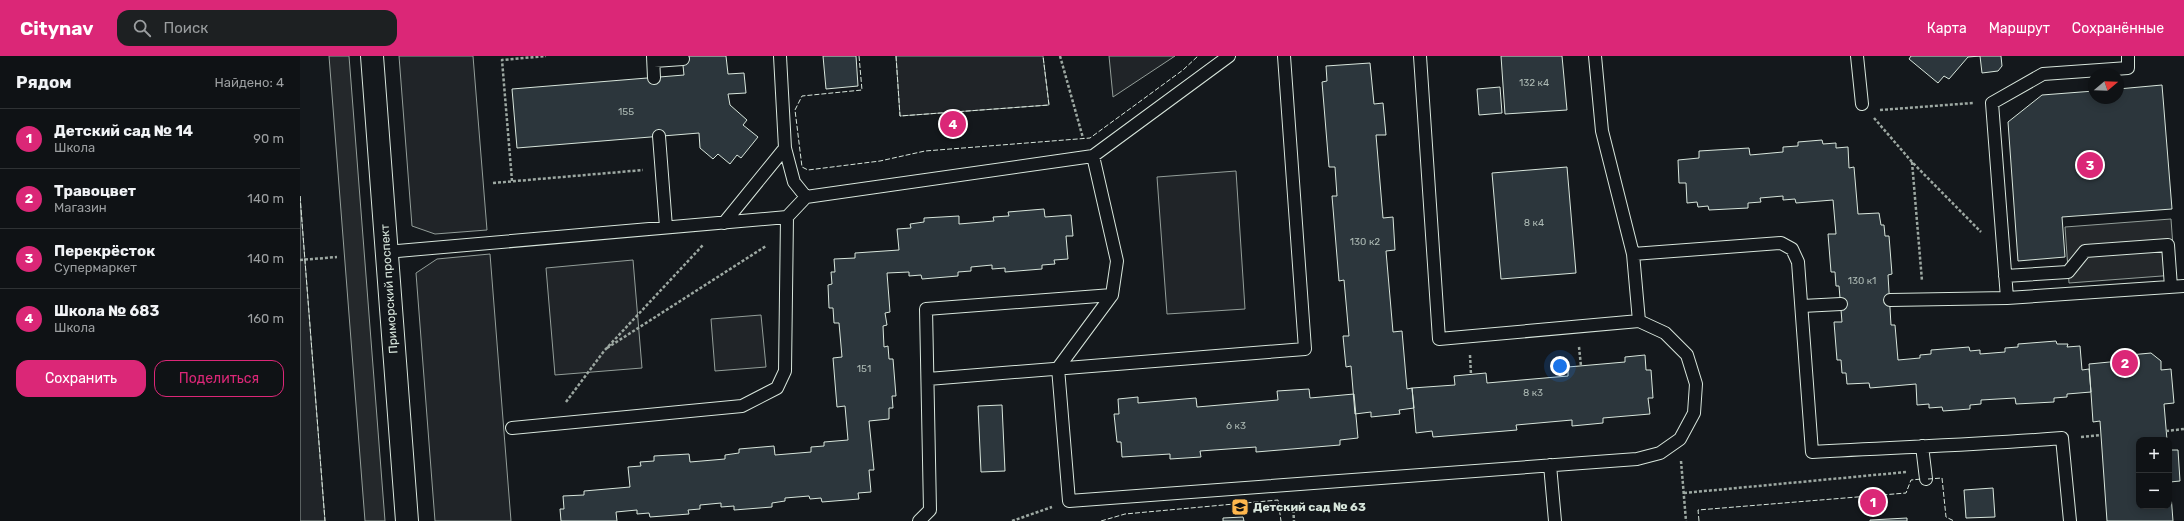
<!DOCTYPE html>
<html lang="ru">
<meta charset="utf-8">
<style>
:root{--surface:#0f1215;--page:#1d2022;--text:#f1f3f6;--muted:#9b9ea0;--line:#2f3234;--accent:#db2777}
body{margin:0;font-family:Rubik,sans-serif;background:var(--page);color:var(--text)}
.controls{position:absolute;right:12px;bottom:12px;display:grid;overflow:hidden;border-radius:8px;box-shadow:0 2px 10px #0003}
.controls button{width:36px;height:36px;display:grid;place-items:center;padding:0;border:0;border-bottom:1px solid var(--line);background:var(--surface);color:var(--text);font:20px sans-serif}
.compass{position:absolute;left:1788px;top:12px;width:36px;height:36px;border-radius:50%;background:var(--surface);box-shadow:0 2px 10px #0003;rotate:71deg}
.you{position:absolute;left:1260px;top:310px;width:14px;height:14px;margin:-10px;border:3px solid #fff;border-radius:50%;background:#1a73e8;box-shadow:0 0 0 6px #1a73e833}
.badge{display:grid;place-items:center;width:26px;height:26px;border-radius:50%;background:var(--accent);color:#fff;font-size:13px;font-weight:700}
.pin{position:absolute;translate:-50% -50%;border:2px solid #fff;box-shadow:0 1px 4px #0006}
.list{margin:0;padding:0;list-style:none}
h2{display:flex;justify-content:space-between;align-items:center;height:52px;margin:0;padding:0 16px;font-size:17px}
h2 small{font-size:13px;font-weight:400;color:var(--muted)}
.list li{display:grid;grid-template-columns:26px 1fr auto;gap:12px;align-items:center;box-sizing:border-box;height:60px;padding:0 16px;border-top:1px solid var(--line)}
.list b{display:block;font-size:15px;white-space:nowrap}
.list p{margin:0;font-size:13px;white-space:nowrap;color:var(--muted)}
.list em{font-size:13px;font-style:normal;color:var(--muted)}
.actions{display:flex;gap:8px;padding:12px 16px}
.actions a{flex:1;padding:9px 0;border:1px solid var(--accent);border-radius:12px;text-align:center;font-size:14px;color:var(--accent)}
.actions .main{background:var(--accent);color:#fff}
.icon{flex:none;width:22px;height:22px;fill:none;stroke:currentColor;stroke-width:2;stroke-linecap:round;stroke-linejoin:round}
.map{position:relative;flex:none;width:1884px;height:465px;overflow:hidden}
header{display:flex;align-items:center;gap:24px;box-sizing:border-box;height:56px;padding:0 20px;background:var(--accent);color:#fff}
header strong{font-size:19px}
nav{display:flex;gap:22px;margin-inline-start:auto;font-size:14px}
.search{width:280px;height:36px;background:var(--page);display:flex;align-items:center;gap:10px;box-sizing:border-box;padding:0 14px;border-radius:12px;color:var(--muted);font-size:15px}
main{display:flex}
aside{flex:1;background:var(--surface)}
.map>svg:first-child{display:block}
</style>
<header>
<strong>Citynav</strong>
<div class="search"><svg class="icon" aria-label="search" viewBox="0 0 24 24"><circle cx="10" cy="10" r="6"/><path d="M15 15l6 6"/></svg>Поиск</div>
<nav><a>Карта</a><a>Маршрут</a><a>Сохранённые</a></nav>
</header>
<main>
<aside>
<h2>Рядом<small>Найдено: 4</small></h2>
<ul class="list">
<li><span class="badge">1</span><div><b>Детский сад № 14</b><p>Школа</p></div><em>90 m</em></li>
<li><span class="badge">2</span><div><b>Травоцвет</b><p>Магазин</p></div><em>140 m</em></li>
<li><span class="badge">3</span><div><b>Перекрёсток</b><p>Супермаркет</p></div><em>140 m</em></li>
<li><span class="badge">4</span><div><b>Школа № 683</b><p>Школа</p></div><em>160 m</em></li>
</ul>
<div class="actions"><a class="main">Сохранить</a><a>Поделиться</a></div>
</aside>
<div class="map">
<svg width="1884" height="465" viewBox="0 0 1884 465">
<rect width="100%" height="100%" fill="#14181c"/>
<!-- green -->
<path fill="#202428" stroke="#939e99" d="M99 0H173L187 174 135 178 112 170Z
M596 0H743L749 49 600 60Z
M809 0H875L813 41Z
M936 115 945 253 867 258 857 121Z
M0 140 25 465H0Z
M190 198 211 465H135L116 217 137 203Z
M333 204 342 312 255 319 246 212Z
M461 259 466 311 415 315 411 263Z"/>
<!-- parking -->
<path fill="#24282b" stroke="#939e99" d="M29 0H49L85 465H65Z
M1871 163 1875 219 1769 227 1765 171Z"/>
<!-- building -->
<path fill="#2c363c" stroke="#d8e6dc" d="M382 0H426L428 18 444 17 446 37 428 38 430 49 447 64 443 69 458 81 441 102 437 99 430 108 418 98 413 103 400 92 399 77 217 92 212 33 384 19Z
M523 0H556L558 30 526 33Z
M1201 0H1262L1267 54 1205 58Z
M1611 0H1701L1702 10 1698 15 1682 17 1680 0 1668 1 1649 23 1644 20 1638 27 1609 3Z
M1070 7 1074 48 1083 47 1086 79H1076L1083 162 1093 161 1095 194 1086 195 1093 276 1102 275 1107 333 1112 332 1114 352 1099 354 1100 358 1071 361V356L1055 358 1051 310 1046 311 1043 280H1049L1044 224 1039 225 1032 140H1037L1035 111H1029L1022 26 1027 25 1026 10Z
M1862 29 1872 153 1762 161 1765 201 1718 205 1708 66 1742 39 1794 35V42H1818V33Z
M1200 31 1202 57 1179 59 1177 33Z
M1522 84 1523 88 1536 87V92L1548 91 1549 112 1554 111 1558 158 1579 157 1581 169H1584L1585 180H1589L1592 218 1588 219 1591 269H1595L1598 304 1620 302V299L1631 298V294L1669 291 1670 295 1680 294V298L1705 296V292L1718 291V288L1756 285 1757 288H1768L1767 291 1780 290 1782 314 1789 313 1791 336 1767 338V341L1754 342V346L1716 348 1715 342 1681 344V348L1670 349V353L1643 355 1642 351 1629 352V348L1617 349 1616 328 1570 332 1569 327 1547 328 1546 317H1542L1541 304H1537L1534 266H1542L1539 230H1536L1535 216H1531L1528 178H1536L1533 144 1496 147 1495 143 1483 144V140L1460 142 1461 146 1448 147V152L1409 154 1408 150 1398 151 1397 146 1387 147 1386 127H1379L1378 104 1399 102V95L1449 92 1450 99 1483 96V91L1498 90V86Z
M1267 111 1276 217 1201 223 1192 117Z
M744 153 745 161 771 159 773 180H766L768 203 754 204 755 208 742 209V213L705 216V212L692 213V209L671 211V215L658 216V220L622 223 621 219 609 220V216L587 217 590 256 585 257 587 269 583 270 584 291 588 290 589 303H593L596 340H592L593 352H589V363L569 365 574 414H569L571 436 558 437 559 443 522 446 521 442 510 443 509 440 485 442V445L472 447V451L434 454V450L421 451V447L400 449V453L388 454 389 458 350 461 349 457 337 458V454L316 456 317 465H261L260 453H264L263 440 284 439V435L330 431 328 411 341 410 340 406 354 405V400L389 398 390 406 425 403V399L439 397V393L474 390 475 399 511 396V391L524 390V386L548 384 545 350 537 351 533 302 542 301 539 267H534L533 252H529L528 229 532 228 531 216H535L534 203 555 202V197L599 194 597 173 611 172 610 168 624 166V162L659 160V168L694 165 693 161 709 160 708 156Z
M1851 297 1861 305V314L1871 313 1874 347 1864 348 1867 384H1839V450H1869V394H1878L1880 425 1870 426 1873 465H1807L1800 365 1793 366 1789 308 1820 305 1819 300Z
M1345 299 1346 314H1351L1353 342H1348L1350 358 1303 362V367L1272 370V364L1216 369 1217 374 1133 381 1132 375 1116 377 1112 332 1155 329 1154 320 1186 317 1187 327 1268 320V311L1325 306V301Z
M1009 333 1010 342 1054 338 1058 382 1040 384V389L956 396V391L900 395 901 401 870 403V398L822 401 821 386H817L814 358H819L818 343 838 341V347L896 342 897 351 978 344 977 335Z
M702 349 705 415 681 416 678 350Z
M1693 432 1695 461 1666 462 1664 434Z
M943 461 944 465H923V462Z
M1607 462V465H1570V464Z"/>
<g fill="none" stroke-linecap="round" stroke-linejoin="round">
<!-- lane casing -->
<g stroke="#d8e6dc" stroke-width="14">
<path id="lane" d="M353 0 354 22
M1120 0 1139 283 1339 265
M1295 0 1302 75 1333 198 1481 187 1492 193 1498 206 1512 396C1596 391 1679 389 1762 382L1770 465
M1557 0 1562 48
M354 5 383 3
M359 80 366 171
M485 92 494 126 506 141
M424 167 485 92 480 0
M86 196 487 161 506 141 793 100 929 0
M1705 220 1768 216 1785 195 1868 189 1871 231
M812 239 758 312 769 445 1337 403 1360 397 1380 383 1394 357 1396 328 1387 299 1365 277 1339 265 1333 198
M1707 242 1692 47 1743 18 1828 12V0
M1590 244 1707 242 1884 230
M1502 250 1541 248
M628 323 1005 293 984 0
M212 372 442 350 477 332 485 315 487 161
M1622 390 1626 423
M1250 409 1255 465
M619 465 630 454 626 253 812 239 817 205 793 100"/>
</g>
<!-- secondary casing -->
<g stroke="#d8e6dc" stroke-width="24">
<path id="secondary" d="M72 0 107 465"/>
</g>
<!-- path -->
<path stroke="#9da8a2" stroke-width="2.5" stroke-dasharray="3 2" stroke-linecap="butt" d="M760 0 783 82
M1580 54 1673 47
M1574 62 1612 106 1681 176
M1612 106 1622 225
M212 125 202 4 246 0
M193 127 343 114
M0 204 37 201
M1279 291 1281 310
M307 292 466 190
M1170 299 1171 319
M266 346 304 295 403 189
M1866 375 1884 373
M1781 381 1801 379
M1381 405 1386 465
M1384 437 1606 416
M993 449 994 465
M712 465 752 451"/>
<!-- lane -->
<use href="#lane" stroke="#14181c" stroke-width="12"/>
<!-- secondary -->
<use href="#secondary" stroke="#14181c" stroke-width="22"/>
<!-- fence -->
<path stroke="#d8e6dc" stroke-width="1" stroke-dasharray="5 2" stroke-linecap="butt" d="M559 0 562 34 502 40 495 54 502 111 508 114 580 105 625 95 790 82 883 14 898 0
M596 0 600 60 749 49 743 0
M0 140 25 465
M1628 423 1642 422 1646 461 1654 465
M801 465 825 458 978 444 981 465
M1399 465 1398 454 1606 437 1611 424 1622 423"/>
</g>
<!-- icons -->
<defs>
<g id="school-square" transform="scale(0.9)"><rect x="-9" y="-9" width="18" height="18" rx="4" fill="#ffb74d" stroke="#14181c"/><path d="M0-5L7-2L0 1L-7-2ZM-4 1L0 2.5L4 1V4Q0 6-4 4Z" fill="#111"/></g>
</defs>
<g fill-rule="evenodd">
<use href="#school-square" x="940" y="451"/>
</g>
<g text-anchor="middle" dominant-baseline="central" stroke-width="3" stroke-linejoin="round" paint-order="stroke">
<!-- number labels -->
<g font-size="10" fill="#adbab4">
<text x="1234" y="27">132 к4</text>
<text x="326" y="56">155</text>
<text x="1234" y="167">8 к4</text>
<text x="1065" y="186">130 к2</text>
<text x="1562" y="225">130 к1</text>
<text x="564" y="313">151</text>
<text x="1233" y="337">8 к3</text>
<text x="936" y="370">6 к3</text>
</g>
<!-- street labels -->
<g font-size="12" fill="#d8e6dc" stroke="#14181c">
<text transform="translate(89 233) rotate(-94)">Приморский проспект</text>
</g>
<!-- poi labels -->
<g font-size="12" font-weight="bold" fill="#d8e6dc" stroke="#14181c" text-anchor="start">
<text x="953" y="451">Детский сад № 63</text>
</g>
</g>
</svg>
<div class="controls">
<button>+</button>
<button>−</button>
</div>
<svg class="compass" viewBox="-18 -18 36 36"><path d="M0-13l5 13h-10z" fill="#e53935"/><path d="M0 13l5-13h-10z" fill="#9b9ea0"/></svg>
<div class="you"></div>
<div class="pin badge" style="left:1573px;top:446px">1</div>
<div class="pin badge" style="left:1825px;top:307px">2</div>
<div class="pin badge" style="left:1790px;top:109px">3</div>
<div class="pin badge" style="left:653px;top:68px">4</div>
</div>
</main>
